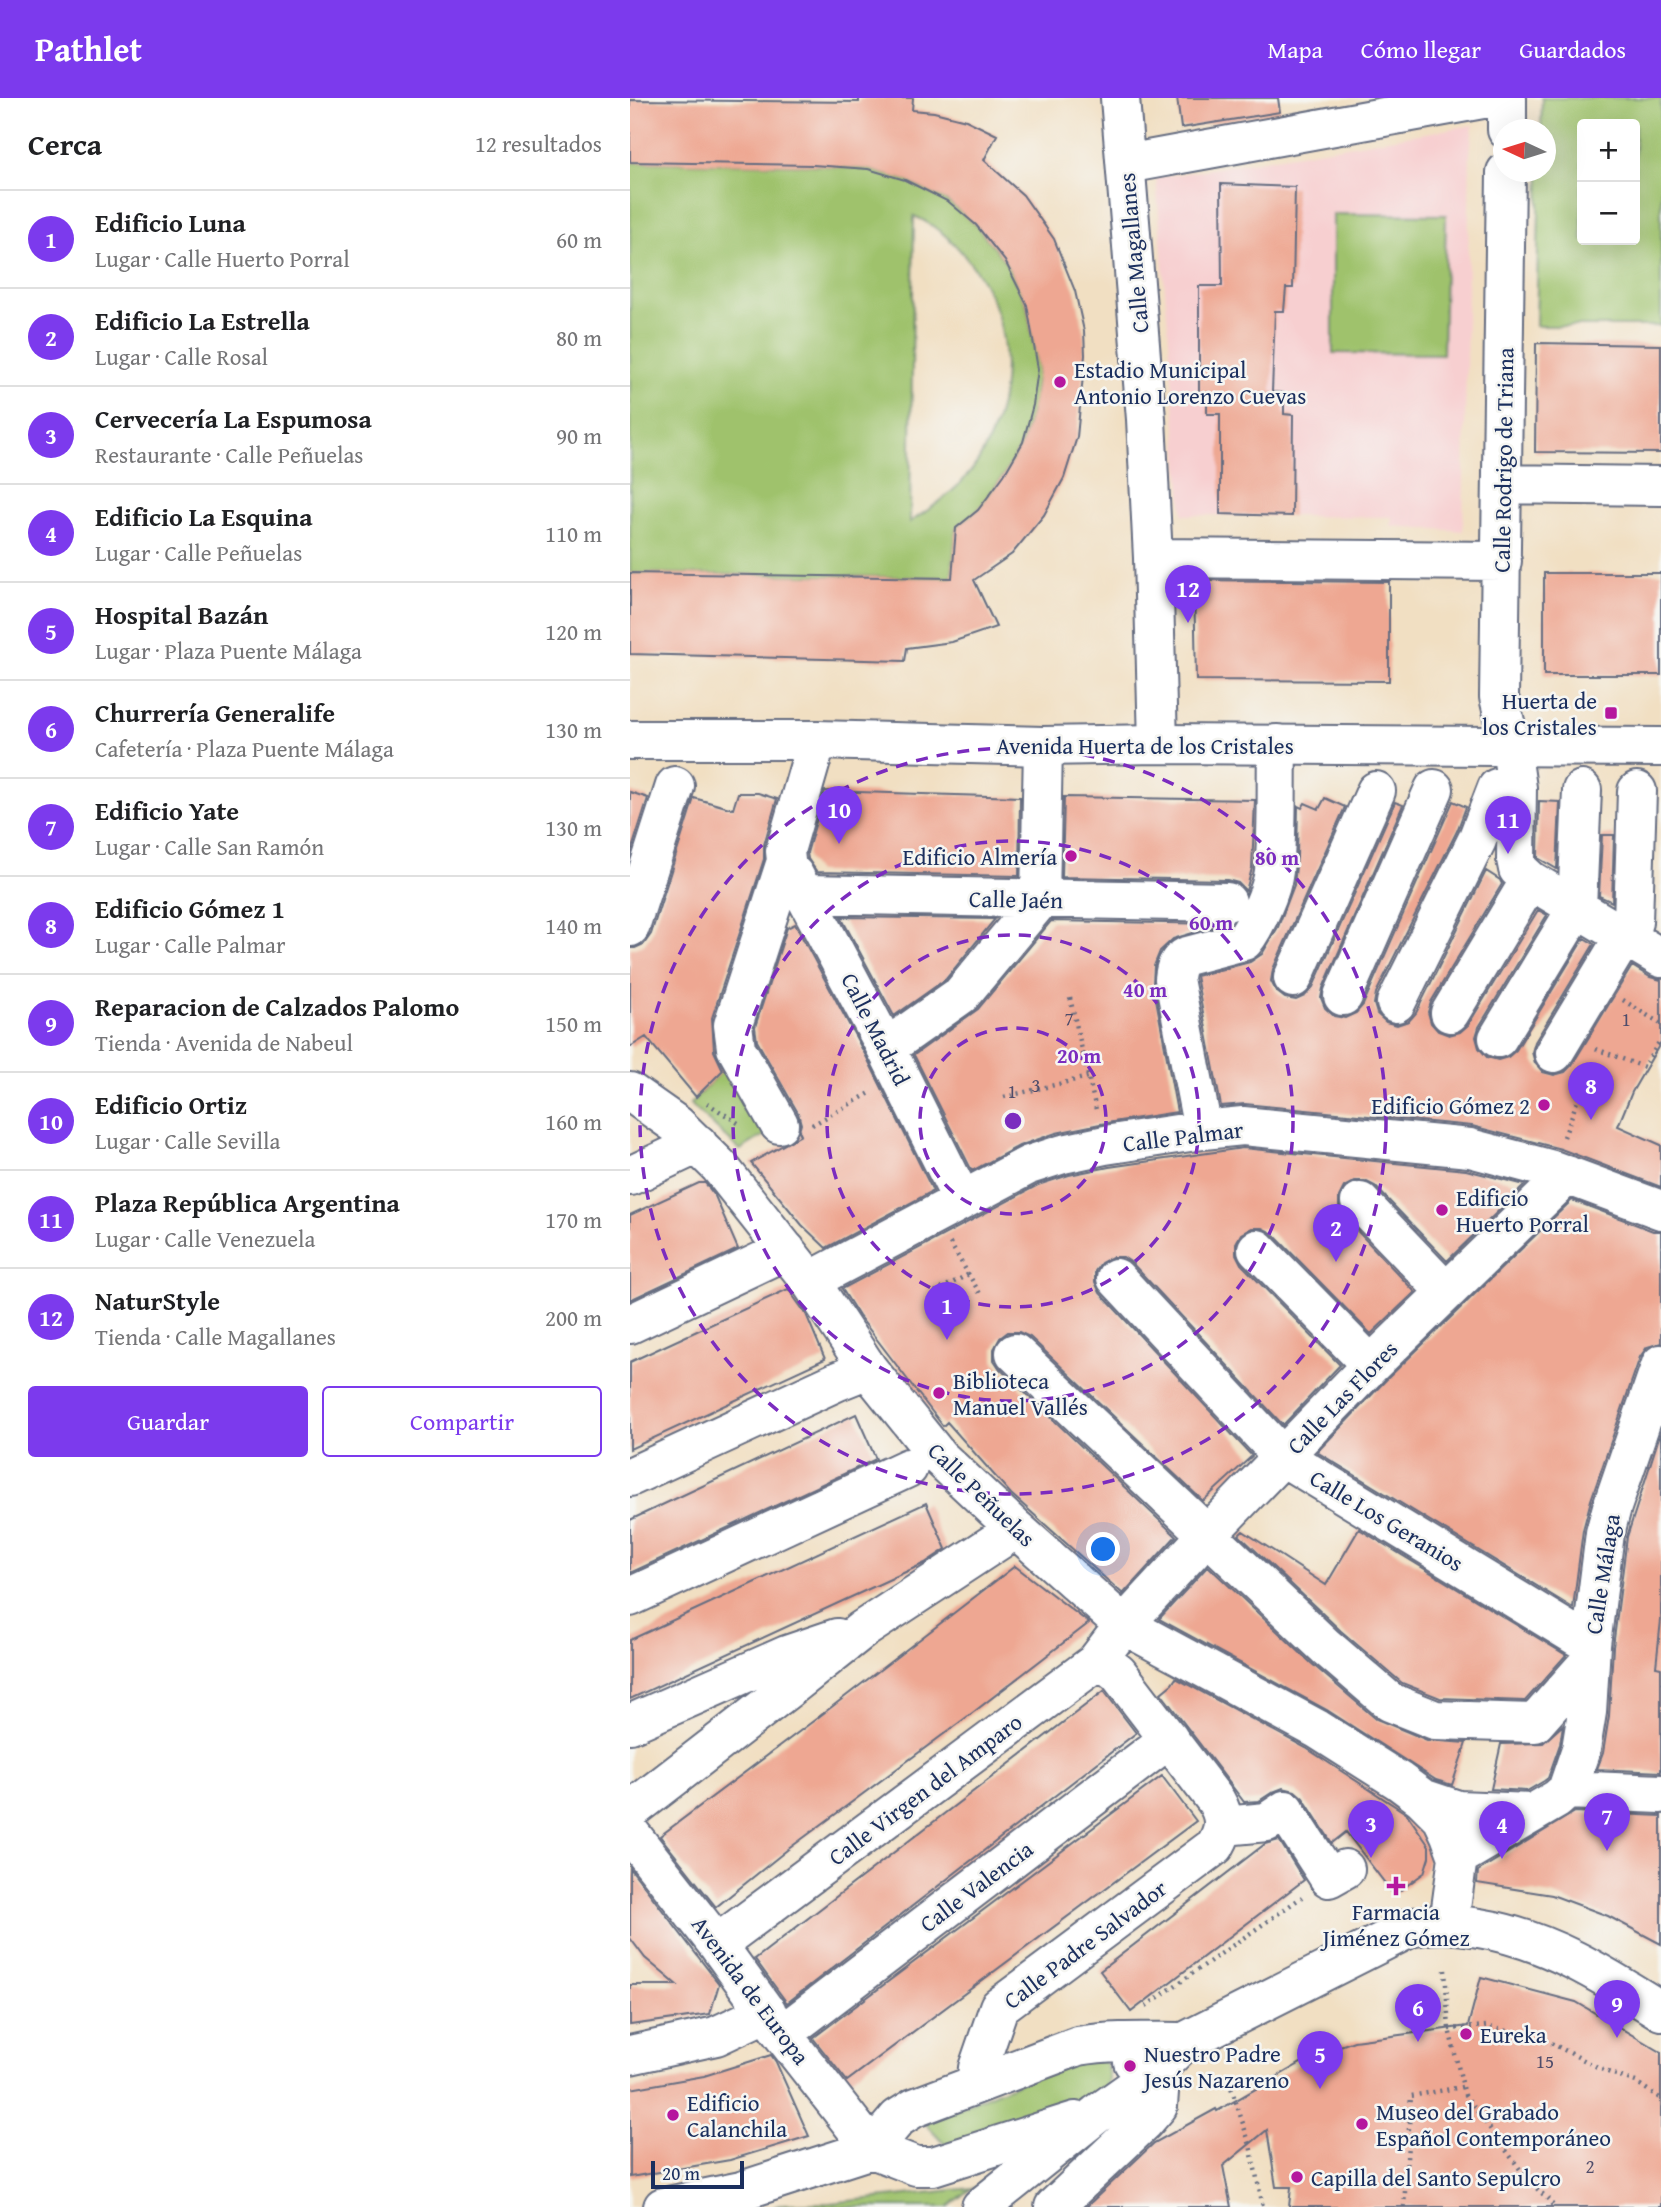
<!DOCTYPE html>
<html lang="es">
<meta charset="utf-8">
<style>
:root{--surface:#fff;--page:#f2f2f2;--text:#202124;--muted:#757577;--line:#e0e0e0;--accent:#7c3aed}
body{margin:0;font-family:"Gentium Book Plus",serif;background:var(--page);color:var(--text)}
.controls{position:absolute;right:21px;top:21px;display:grid;overflow:hidden;border-radius:7px;box-shadow:0 7px 28px #0002}
.controls button{width:63px;height:63px;display:grid;place-items:center;padding:0;border:0;border-bottom:2px solid var(--line);background:var(--surface);color:var(--text);font:35px sans-serif}
.compass{position:absolute;left:863px;top:21px;width:63px;height:63px;border-radius:50%;background:var(--surface);box-shadow:0 7px 28px #0002;rotate:274deg}
.scale{position:absolute;left:21px;bottom:18px;width:93px;box-sizing:border-box;padding-left:7px;border:4px solid #1b2f5e;border-top:0;font-size:19px;line-height:24px;white-space:nowrap;color:#1b2f5e;-webkit-text-stroke:5px #f6f6f2;paint-order:stroke}
.you{position:absolute;left:474px;top:1452px;width:24px;height:24px;margin:-18px;border:5px solid #fff;border-radius:50%;background:#1a73e8;box-shadow:0 0 0 10px #1a73e833}
.badge{display:grid;place-items:center;width:46px;height:46px;border-radius:50%;background:var(--accent);color:#fff;font-size:23px;font-weight:700}
.pin{position:absolute;translate:-50% -58px;filter:drop-shadow(0 2px 4px #0008)}
.pin::after{content:'';position:absolute;top:37px;width:24px;height:21px;background:inherit;clip-path:polygon(0 0,100% 0,50% 100%)}
.list{margin:0;padding:0;list-style:none}
h2{display:flex;justify-content:space-between;align-items:center;height:91px;margin:0;padding:0 28px;font-size:30px}
h2 small{font-size:23px;font-weight:400;color:var(--muted)}
.list li{display:grid;grid-template-columns:46px 1fr auto;gap:21px;align-items:center;box-sizing:border-box;height:98px;padding:0 28px;border-top:2px solid var(--line)}
.list b{display:block;font-size:26px;white-space:nowrap}
.list p{margin:0;font-size:23px;white-space:nowrap;color:var(--muted)}
.list em{font-size:23px;font-style:normal;color:var(--muted)}
.actions{display:flex;gap:14px;padding:21px 28px}
.actions a{flex:1;padding:16px 0;border:2px solid var(--accent);border-radius:7px;text-align:center;font-size:24px;color:var(--accent)}
.actions .main{background:var(--accent);color:#fff}
.map{position:relative;flex:none;width:1031px;height:2109px;overflow:hidden}
header{display:flex;align-items:center;gap:42px;box-sizing:border-box;height:98px;padding:0 35px;background:var(--accent);color:#fff}
header strong{font-size:33px}
nav{display:flex;gap:38px;margin-inline-start:auto;font-size:24px}
main{display:flex}
aside{flex:1;background:var(--surface)}
.map>svg:first-child{display:block}
</style>
<header>
<strong>Pathlet</strong>
<nav><a>Mapa</a><a>Cómo llegar</a><a>Guardados</a></nav>
</header>
<main>
<aside>
<h2>Cerca<small>12 resultados</small></h2>
<ul class="list">
<li><span class="badge">1</span><div><b>Edificio Luna</b><p>Lugar · Calle Huerto Porral</p></div><em>60 m</em></li>
<li><span class="badge">2</span><div><b>Edificio La Estrella</b><p>Lugar · Calle Rosal</p></div><em>80 m</em></li>
<li><span class="badge">3</span><div><b>Cervecería La Espumosa</b><p>Restaurante · Calle Peñuelas</p></div><em>90 m</em></li>
<li><span class="badge">4</span><div><b>Edificio La Esquina</b><p>Lugar · Calle Peñuelas</p></div><em>110 m</em></li>
<li><span class="badge">5</span><div><b>Hospital Bazán</b><p>Lugar · Plaza Puente Málaga</p></div><em>120 m</em></li>
<li><span class="badge">6</span><div><b>Churrería Generalife</b><p>Cafetería · Plaza Puente Málaga</p></div><em>130 m</em></li>
<li><span class="badge">7</span><div><b>Edificio Yate</b><p>Lugar · Calle San Ramón</p></div><em>130 m</em></li>
<li><span class="badge">8</span><div><b>Edificio Gómez 1</b><p>Lugar · Calle Palmar</p></div><em>140 m</em></li>
<li><span class="badge">9</span><div><b>Reparacion de Calzados Palomo</b><p>Tienda · Avenida de Nabeul</p></div><em>150 m</em></li>
<li><span class="badge">10</span><div><b>Edificio Ortiz</b><p>Lugar · Calle Sevilla</p></div><em>160 m</em></li>
<li><span class="badge">11</span><div><b>Plaza República Argentina</b><p>Lugar · Calle Venezuela</p></div><em>170 m</em></li>
<li><span class="badge">12</span><div><b>NaturStyle</b><p>Tienda · Calle Magallanes</p></div><em>200 m</em></li>
</ul>
<div class="actions"><a class="main">Guardar</a><a>Compartir</a></div>
</aside>
<div class="map">
<svg width="1031" height="2109" viewBox="0 0 1031 2109">
<rect width="100%" height="100%" fill="#f6f6f2"/>
<filter id="ink" filterUnits="userSpaceOnUse"><feTurbulence type="fractalNoise" baseFrequency=".0143" numOctaves="2"/><feDisplacementMap in="SourceGraphic" scale="14" xChannelSelector="R" yChannelSelector="G"/><feConvolveMatrix kernelMatrix="1 2 1 2 8 2 1 2 1" color-interpolation-filters="sRGB"/></filter>
<filter id="wash" filterUnits="userSpaceOnUse"><feTurbulence type="fractalNoise" baseFrequency=".00686" numOctaves="4" result="noise"/><feDisplacementMap in="SourceGraphic" scale="28" xChannelSelector="R" yChannelSelector="G"/><feGaussianBlur stdDeviation="1.57" result="paint"/><feColorMatrix in="noise" values="0 0 0 0 0 0 0 0 0 0 0 0 0 0 0 0 0 1.4 0 .05"/><feComposite in="paint" operator="in"/></filter>
<g filter="url(#wash)">
<rect width="100%" height="100%" fill="#f1dfc2"/>
<!-- built -->
<path fill="#f7cfd0" d="M843 27 840 56 833 433 761 428 762 419 553 417 526 80Z"/>
<!-- green -->
<path fill="#9fc26c" stroke="#5d7865" stroke-width="2" fill-rule="evenodd" d="M912 0H1031V228H906L910 74H916V32L911 31ZM1005 26V142H952V26Z
M0 64 183 67 238 71 275 82 319 104 346 127 375 163 397 207 408 271 403 307 393 344 374 377 348 412 326 430 322 480 0 475ZM284 118C311 129 330 150 347 174 385 231 383 305 348 363 332 389 305 408 280 424Z
M703 116 816 117 813 256 703 255Z
M98 956 138 1035 110 1052 60 1006 91 973 94 974Z
M472 1961C479 1970 481 1980 474 1990 458 2014 351 2042 320 2051L297 2027 296 2023 439 1964Z
M342 2090 318 2109H144L153 2106 200 2105Z"/>
<g id="blocks">
<!-- building -->
<path fill="#eea792" d="M229 0H283L282 12 304 14 336 22 367 37 354 62 393 97 424 141 445 193 454 233 455 257 447 339 434 380 414 417 382 456 344 482 366 529 322 544 277 550 275 563 0 556V475L322 480 326 430 348 412 374 377 393 344 403 307 408 271 397 207 375 163 346 127 319 104 275 82 238 71 183 67 0 64V2L229 4Z
M547 0H648L650 14 551 30Z
M591 86 665 89 663 190H656L654 213H645L642 294 654 295V316L663 317 662 418 590 416V316H577V294H569V188H592Z
M906 245 1031 247V355L905 354Z
M914 475H1031V577H914Z
M564 482 759 484V583L566 582Z
M195 693 390 699 389 778 187 774 178 761 177 755Z
M0 694 18 700 0 757Z
M108 695H128L147 701 134 747V761L82 920 84 953 93 972 66 999 16 939 0 949V850H5L14 846 21 836 64 700 103 711Z
M434 699 625 702 622 770 616 793 608 785 597 782 432 779Z
M695 700 715 709 643 871 641 883 646 893 655 900 666 902 675 898 683 889 765 704 773 707 693 890 691 900 695 910 704 918 715 920 726 915 733 907 823 703 836 709 827 733 746 895 744 906 747 916 756 924 767 927 779 923 786 915 856 773 870 782 872 786 801 904 798 914 801 925 808 933 819 937 830 934 838 927 908 812 917 817 849 929 846 939 849 950 857 959 868 962 878 959 886 952 954 840 964 846 905 944 902 954 905 965 913 974 924 977 935 974 942 967 1002 868 1020 879 1031 882V944L1002 994 988 1028 1031 1047V1089L931 1051 842 1028 615 1006 591 1008 566 878 620 864 632 856 648 829 664 787 667 759 668 708 672 710 675 705 689 711Z
M909 703 930 704 927 771 908 760Z
M972 737H984L982 804 969 798Z
M211 819 365 821 316 881 264 918Z
M421 823 593 826 543 841 530 853 524 868 523 885 547 1014 470 1026 426 1035 389 1048 342 1073 284 957 348 911Z
M165 826 237 960 303 1093 196 1150 172 1127 121 1065 171 1037 169 1033 171 1026 168 1015 127 943 125 929 157 830Z
M613 1050 836 1072 895 1087 817 1163 745 1088 735 1083H725L714 1089 709 1099V1110L714 1119 785 1194 741 1236 642 1135 632 1130H622L611 1136 606 1145V1156L611 1166 710 1267 653 1327 502 1165 493 1159H482L471 1165 465 1173V1184L470 1195 622 1358 573 1403 400 1239 389 1234H378L370 1240 364 1251V1262L370 1271 546 1438 493 1496 381 1396 317 1324 313 1328 229 1218 212 1191 408 1087 439 1077 479 1069Z
M69 1085H75L85 1098 108 1151 0 1202V1117Z
M942 1102 1023 1133H1031V1245L1017 1249 1010 1259 961 1402 953 1432 943 1510 687 1354 756 1282Z
M158 1191 176 1216 195 1261 0 1351V1264Z
M226 1316 246 1361 0 1475V1422Z
M1031 1333V1522L1026 1569 1031 1570V1674L967 1671 973 1655 979 1618 983 1549 997 1439Z
M296 1405 316 1451 295 1465 0 1601V1542Z
M729 1431 936 1557 895 1603 810 1600 772 1585 711 1533 609 1437 613 1433 696 1487Z
M385 1468 459 1525 345 1613 157 1752 86 1809 30 1738 186 1621Z
M578 1468 681 1565 746 1621 797 1642 836 1645 822 1687 806 1682 697 1612 529 1521Z
M546 1580 676 1650 777 1716 799 1748V1759L794 1775 764 1797 716 1734 702 1745 673 1700 665 1693 653 1690 643 1694 629 1703 614 1704 531 1595 542 1586Z
M474 1593 506 1635 157 1905 125 1861Z
M933 1627 930 1646 918 1680 914 1683 897 1693 861 1691 871 1646 913 1645Z
M532 1678 566 1723 217 1983 183 1940Z
M945 1714 1031 1718V1846L978 1818 922 1797 847 1785 848 1773Z
M649 1742 674 1782 501 1914 470 1873 635 1746Z
M0 1770 89 1886 80 1916 0 1927V1887H47L15 1860 0 1840Z
M851 1879 946 1904 1031 1954V2109H659L661 2089H646L637 2032 593 2068 601 2109H456L524 2045 586 2011 587 2013 685 1957 724 1943 838 1928Z
M141 1957 146 1964 179 2038 100 2062 0 2079V1991L74 1978Z"/>
</g>
</g>
<g filter="url(#ink)">
<use href="#blocks" fill-opacity="0" stroke="#666d81" stroke-width="2"/>
<g fill="none" stroke-linecap="round" stroke-linejoin="round">
<!-- minor casing -->
<g stroke="#666d81" stroke-width="42">
<path id="minor" d="M490 0 516 321 523 460 528 646
M877 32V0
M496 66 858 0
M876 74 869 599 881 649 887 690 886 761 888 771 900 782 1031 860
M873 386 1031 388
M523 460 872 463
M164 777 256 950 332 1102
M176 796 597 804
M0 829 45 688
M663 880 746 693
M713 898 804 691
M766 905 847 742 867 690
M820 915 900 782
M868 940 947 810 952 692
M256 950 331 897 410 802 413 648
M924 955 989 847 996 840 1003 824 1007 693
M0 994 47 1027 89 1068 180 1183 238 1271 308 1358 386 1431 494 1527 687 1631 769 1683 792 1700 812 1720 820 1737 828 1759 819 1825
M149 1026 106 950 103 927 156 763 155 753 187 642
M573 1032 544 881C545 870 547 863 557 858L614 843C626 828 642 792 644 773 648 731 646 688 647 646
M0 1078 68 1046
M730 1104 816 1194
M627 1151 741 1267
M486 1180 653 1359 961 1547
M180 1183 399 1067 433 1056 475 1047 573 1032 613 1028 840 1050 923 1072 1031 1112
M0 1226 156 1152
M385 1255 696 1549 760 1604 805 1622 905 1625 960 1563
M0 1379 208 1283 238 1271
M0 1499 278 1370
M0 1626 157 1557 207 1540
M937 1692 1031 1696
M792 1700 828 1712 901 1715
M0 1713 163 1587 232 1532 386 1431
M594 1728 637 1724 655 1712 699 1780 715 1771
M0 1735 87 1846 152 1936 242 2051 286 2068H303L445 2023
M828 1759 927 1701 937 1692 951 1651 957 1614 961 1547 975 1435 982 1409 1031 1266
M87 1846 465 1565 494 1527 576 1438 741 1267 937 1077
M152 1936 539 1641
M0 1957 86 1938 137 1914
M346 1986 348 1970 369 1909 585 1748C595 1731 596 1720 586 1703L488 1575 480 1569 465 1565
M33 2109 111 2093 242 2051 268 2020 284 2010 448 1948C483 1942 519 1944 554 1944
M351 2109 467 2016 519 1979 554 1944 780 1830C804 1824 824 1826 849 1830 917 1841 974 1877 1031 1913
M424 2109 514 2024 528 2008 529 1994 519 1979 503 1964"/>
</g>
<!-- major casing -->
<g stroke="#666d81" stroke-width="42">
<path id="major" d="M0 642H187L413 648 528 646 1031 649"/>
</g>
<!-- path -->
<path stroke="#666d81" stroke-width="4.5" stroke-dasharray="2 5" stroke-linecap="butt" d="M440 900 467 1016
M993 902 1031 926
M966 951 1014 969 1031 941
M374 999 458 979
M77 1005 108 1025
M182 1027 242 994
M934 1039 961 965
M320 1145 352 1199
M305 1194 339 1176
M815 1872 819 1931 835 1997 898 2082 919 2102 924 2109
M516 1908 672 1799
M819 1931 856 1928 917 1943 975 1973 1006 1984 1031 2001
M597 1977 620 2047 633 2109
M774 2109 781 1998 832 1989"/>
<!-- minor -->
<use href="#minor" stroke="#fff" stroke-width="38"/>
<!-- major -->
<use href="#major" stroke="#fff" stroke-width="38"/>
</g>
</g>
<!-- distance rings -->
<g fill="none" stroke="#7b2cbf" stroke-width="3.5" stroke-dasharray="12 9">
<circle cx="383" cy="1023" r="93"/>
<circle cx="383" cy="1023" r="186"/>
<circle cx="383" cy="1023" r="280"/>
<circle cx="383" cy="1023" r="373"/>
</g>
<!-- markers -->
<g fill="#b5179e" stroke="#f6f6f2" stroke-width="2.5">
<circle cx="430" cy="284" r="7"/>
<rect x="974" y="608" width="14" height="14" rx="3.5"/>
<circle cx="441" cy="758" r="7"/>
<circle cx="914" cy="1007" r="7"/>
<circle cx="812" cy="1112" r="7"/>
<circle cx="309" cy="1295" r="7"/>
<path d="M762.5 1777.5h7v7h7v7h-7v7h-7v-7h-7v-7h7z"/>
<circle cx="836" cy="1936" r="7"/>
<circle cx="500" cy="1968" r="7"/>
<circle cx="43" cy="2017" r="7"/>
<circle cx="732" cy="2026" r="7"/>
<circle cx="667" cy="2079" r="7"/>
</g>
<g text-anchor="middle" dominant-baseline="central" stroke-width="5" stroke-linejoin="round" paint-order="stroke">
<!-- number labels -->
<g font-size="19" fill="#504d6b">
<text x="439" y="920">7</text>
<text x="996" y="921">1</text>
<text x="406" y="987">3</text>
<text x="382" y="993">1</text>
<text x="915" y="1963">15</text>
<text x="960" y="2068">2</text>
</g>
<!-- street labels -->
<g font-size="23" fill="#1b2f5e" stroke="#f6f6f2">
<text transform="translate(503 155) rotate(-95)">Calle Magallanes</text>
<text transform="translate(873 362) rotate(-89)">Calle Rodrigo de Triana</text>
<text x="515" y="647">Avenida Huerta de los Cristales</text>
<text transform="translate(386 801) rotate(1)">Calle Jaén</text>
<text transform="translate(246 931) rotate(63)">Calle Madrid</text>
<text transform="translate(553 1038) rotate(-7)">Calle Palmar</text>
<text transform="translate(712 1299) rotate(-46)">Calle Las Flores</text>
<text transform="translate(352 1396) rotate(44)">Calle Peñuelas</text>
<text transform="translate(757 1422) rotate(31)">Calle Los Geranios</text>
<text transform="translate(972 1476) rotate(-81)">Calle Málaga</text>
<text transform="translate(295 1691) rotate(-37)">Calle Virgen del Amparo</text>
<text transform="translate(346 1788) rotate(-37)">Calle Valencia</text>
<text transform="translate(455 1846) rotate(-37)">Calle Padre Salvador</text>
<text transform="translate(121 1892) rotate(53)">Avenida de Europa</text>
</g>
<!-- poi labels -->
<g font-size="23" fill="#1b2f5e" stroke="#f6f6f2" text-anchor="start">
<text x="444" y="271">Estadio Municipal<tspan x="444" dy="26">Antonio Lorenzo Cuevas</tspan></text>
<text x="967" y="602" text-anchor="end">Huerta de<tspan x="967" dy="26">los Cristales</tspan></text>
<text x="427" y="758" text-anchor="end">Edificio Almería</text>
<text x="900" y="1007" text-anchor="end">Edificio Gómez 2</text>
<text x="826" y="1099">Edificio<tspan x="826" dy="26">Huerto Porral</tspan></text>
<text x="323" y="1282">Biblioteca<tspan x="323" dy="26">Manuel Vallés</tspan></text>
<text x="766" y="1813" text-anchor="middle">Farmacia<tspan x="766" dy="26">Jiménez Gómez</tspan></text>
<text x="850" y="1936">Eureka</text>
<text x="514" y="1955">Nuestro Padre<tspan x="514" dy="26">Jesús Nazareno</tspan></text>
<text x="57" y="2004">Edificio<tspan x="57" dy="26">Calanchila</tspan></text>
<text x="746" y="2013">Museo del Grabado<tspan x="746" dy="26">Español Contemporáneo</tspan></text>
<text x="681" y="2079">Capilla del Santo Sepulcro</text>
</g>
</g>
<circle cx="383" cy="1023" r="10" fill="#7b2cbf" stroke="#f6f6f2" stroke-width="3.5"/>
<g font-size="21" text-anchor="middle" font-weight="bold" fill="#7b2cbf" stroke="#f6f6f2" stroke-width="5" stroke-linejoin="round" paint-order="stroke">
<text x="647" y="767">80 m</text>
<text x="581" y="832">60 m</text>
<text x="515" y="899">40 m</text>
<text x="449" y="965">20 m</text>
</g>
</svg>
<div class="controls">
<button>+</button>
<button>−</button>
</div>
<svg class="compass" viewBox="-18 -18 36 36"><path d="M0-13l5 13h-10z" fill="#e53935"/><path d="M0 13l5-13h-10z" fill="#757577"/></svg>
<div class="scale">20 m</div>
<div class="you"></div>
<div class="pin badge" style="left:317px;top:1242px">1</div>
<div class="pin badge" style="left:706px;top:1164px">2</div>
<div class="pin badge" style="left:741px;top:1760px">3</div>
<div class="pin badge" style="left:872px;top:1761px">4</div>
<div class="pin badge" style="left:690px;top:1991px">5</div>
<div class="pin badge" style="left:788px;top:1944px">6</div>
<div class="pin badge" style="left:977px;top:1753px">7</div>
<div class="pin badge" style="left:961px;top:1022px">8</div>
<div class="pin badge" style="left:987px;top:1940px">9</div>
<div class="pin badge" style="left:209px;top:746px">10</div>
<div class="pin badge" style="left:878px;top:756px">11</div>
<div class="pin badge" style="left:558px;top:525px">12</div>
</div>
</main>
